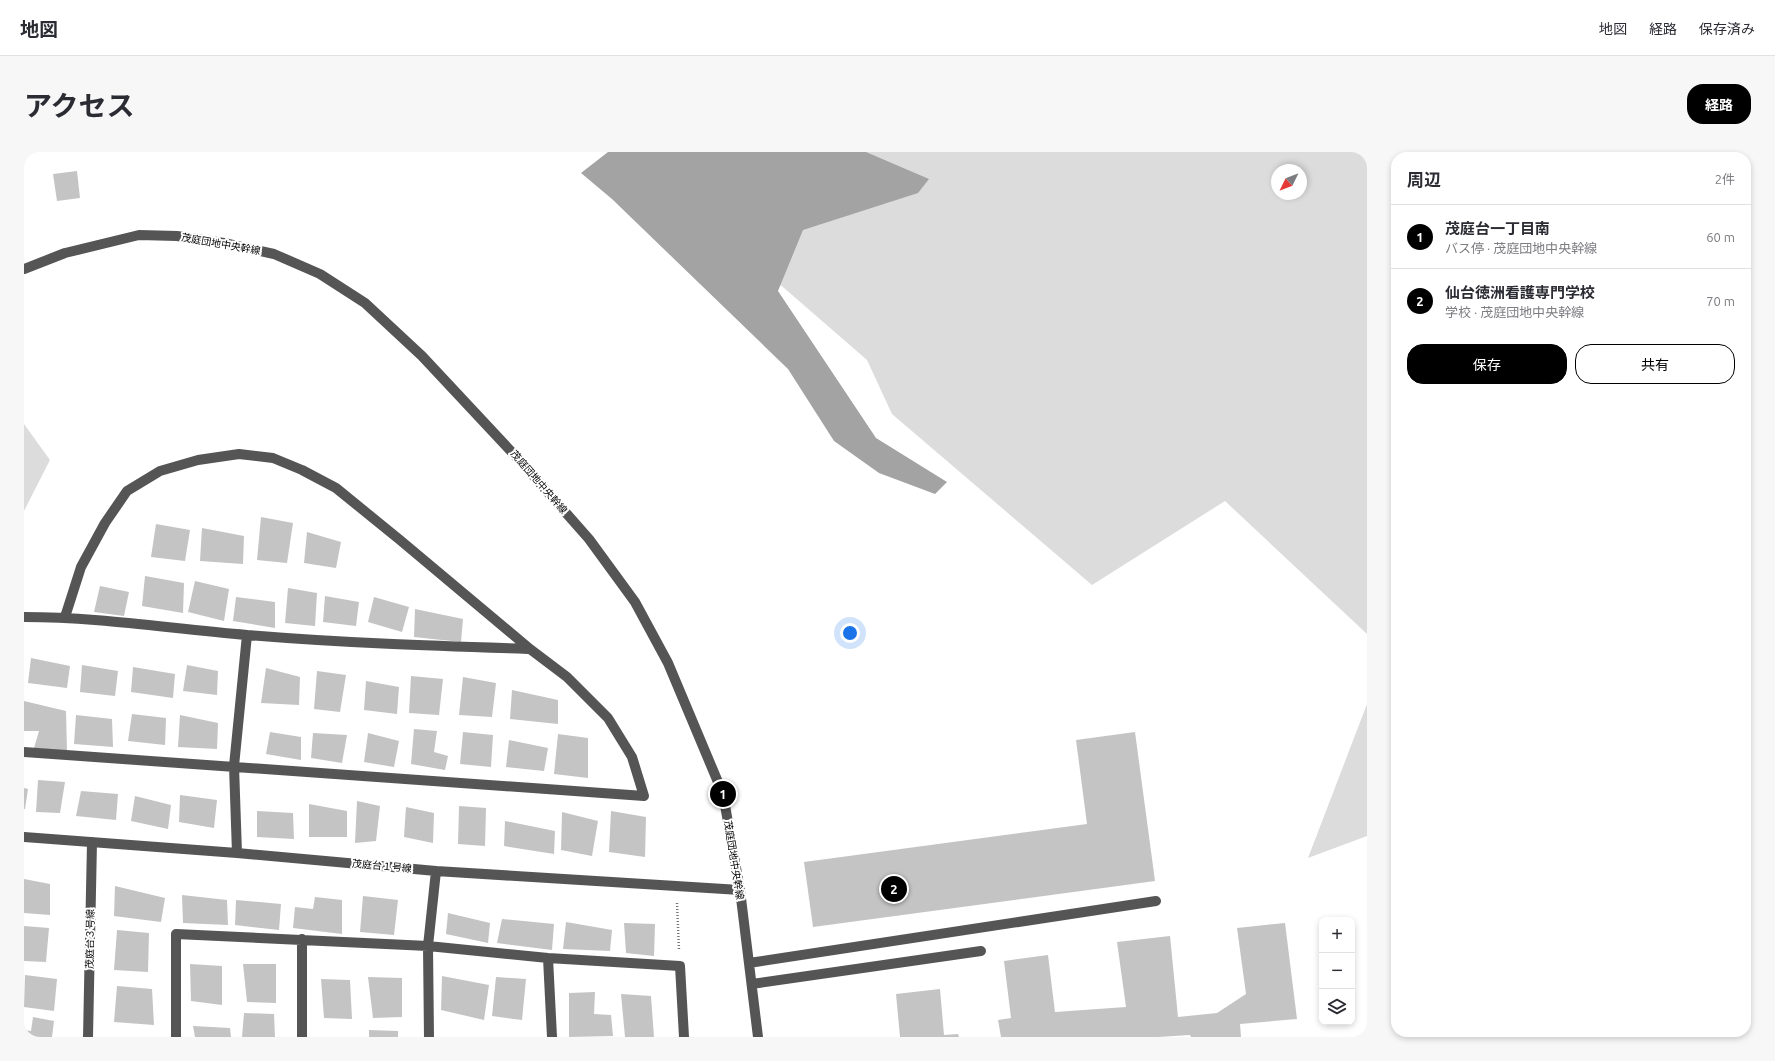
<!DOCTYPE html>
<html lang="ja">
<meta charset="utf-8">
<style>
:root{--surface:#fff;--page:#f7f7f7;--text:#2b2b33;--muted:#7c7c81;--line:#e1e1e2;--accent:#000}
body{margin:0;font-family:Ubuntu,"Noto Sans JP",sans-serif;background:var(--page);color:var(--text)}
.controls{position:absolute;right:12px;bottom:12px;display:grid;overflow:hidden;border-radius:8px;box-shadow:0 2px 6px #0003}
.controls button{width:36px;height:36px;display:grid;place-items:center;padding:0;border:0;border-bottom:1px solid var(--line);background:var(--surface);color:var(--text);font:20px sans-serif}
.compass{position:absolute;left:1247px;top:12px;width:36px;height:36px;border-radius:50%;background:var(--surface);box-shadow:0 2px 6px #0003;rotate:227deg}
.you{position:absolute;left:826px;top:481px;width:14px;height:14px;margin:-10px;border:3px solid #fff;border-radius:50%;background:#1a73e8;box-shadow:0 0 0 6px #1a73e833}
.badge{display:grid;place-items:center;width:26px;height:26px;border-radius:50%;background:var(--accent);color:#fff;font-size:13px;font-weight:700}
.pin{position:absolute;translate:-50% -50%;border:2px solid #fff;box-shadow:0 1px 4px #0006}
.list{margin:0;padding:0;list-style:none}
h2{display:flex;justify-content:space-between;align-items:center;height:52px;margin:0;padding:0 16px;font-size:17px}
h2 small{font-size:13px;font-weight:400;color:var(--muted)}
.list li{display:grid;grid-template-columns:26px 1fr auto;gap:12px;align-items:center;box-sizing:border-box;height:64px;padding:0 16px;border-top:1px solid var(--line)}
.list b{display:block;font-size:15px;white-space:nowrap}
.list p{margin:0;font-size:13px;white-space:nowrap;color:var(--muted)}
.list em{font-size:13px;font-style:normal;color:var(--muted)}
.actions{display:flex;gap:8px;padding:12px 16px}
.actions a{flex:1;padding:9px 0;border:1px solid var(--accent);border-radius:16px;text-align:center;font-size:14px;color:var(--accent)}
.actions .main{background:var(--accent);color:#fff}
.icon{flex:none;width:22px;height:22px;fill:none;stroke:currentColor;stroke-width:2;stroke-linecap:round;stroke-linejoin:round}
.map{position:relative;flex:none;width:1343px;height:885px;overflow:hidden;border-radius:16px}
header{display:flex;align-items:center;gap:24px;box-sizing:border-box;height:56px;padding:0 20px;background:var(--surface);border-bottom:1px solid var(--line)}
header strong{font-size:19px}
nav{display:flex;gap:22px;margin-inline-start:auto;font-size:14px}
.intro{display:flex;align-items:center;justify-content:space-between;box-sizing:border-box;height:96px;padding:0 24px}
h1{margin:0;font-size:28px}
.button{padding:10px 18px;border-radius:16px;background:var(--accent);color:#fff;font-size:14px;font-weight:700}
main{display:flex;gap:24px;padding:0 24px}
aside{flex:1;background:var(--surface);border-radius:16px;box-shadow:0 2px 6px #0003}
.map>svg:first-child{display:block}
</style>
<header>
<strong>地図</strong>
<nav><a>地図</a><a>経路</a><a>保存済み</a></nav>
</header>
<div class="intro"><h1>アクセス</h1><a class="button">経路</a></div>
<main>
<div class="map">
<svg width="1343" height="885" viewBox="0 0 1343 885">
<rect width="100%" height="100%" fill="#fff"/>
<!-- green -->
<path fill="#dcdcdc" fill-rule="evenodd" d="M645 0H1343V482L1201 349 1068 433 868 262 843 208 752 129ZM1253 18H1277V42H1253Z
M0 272 26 308 0 359Z
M1343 552V684L1284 706Z"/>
<!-- water -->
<path fill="#a3a3a3" d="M584 0H842L905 27 894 41 779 78 754 139 852 286 923 330 911 342 855 321 810 289 764 217 588 47 557 21Z"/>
<!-- building -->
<path fill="#c4c4c4" d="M53 19 56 46 33 49 29 22Z
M237 365 269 371 263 411 233 408Z
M132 372 166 378 161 409 127 405Z
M178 376 220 384 219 412 176 409Z
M283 380 317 390 312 416 280 411Z
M121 424 160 431 159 461 118 454Z
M171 429 205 437 200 469 164 460Z
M76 434 105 440 100 464 70 460Z
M264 436 293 441 291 474 261 471Z
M301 444 335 450 332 474 299 470Z
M212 445 251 450V476L209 469Z
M350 445 385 455 378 480 344 470Z
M391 457 439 467 437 490 390 485Z
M7 506 46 514 43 536 4 531Z
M58 513 94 519 91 544 56 540Z
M163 513 194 519 193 543 159 539Z
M109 515 151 522 149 546 107 540Z
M242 516 276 525 275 553 237 551Z
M293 519 322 523 316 560 290 557Z
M387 524 419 527 415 563 385 561Z
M439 525 472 531 468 565 435 563Z
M342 529 375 535 373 562 340 558Z
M488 538 534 548V572L486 567Z
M0 549 42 559 43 599 10 596 15 579H0Z
M108 562 142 566 141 593 104 589Z
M52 563 88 567 89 595 50 592Z
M156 563 194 571 193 597 154 595Z
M390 577 413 579 410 600 424 604 421 618 387 612Z
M246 580 277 585V608L242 602Z
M439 580 469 583 467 615 436 612Z
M1111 580 1131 729 789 775 780 710 1063 672 1052 588Z
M289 581 323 583 318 611 287 606Z
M344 581 375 589 370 615 340 610Z
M534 582 564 586V626L530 622Z
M485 588 524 596 520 619 482 615Z
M14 628 41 630 36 661 12 660Z
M0 636 4 637 1 657H0Z
M57 639 94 642 92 668 52 664Z
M156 643 193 648 190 676 155 670Z
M111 644 147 653 144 677 107 669Z
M333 649 356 654 352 689 331 691Z
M285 652 323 659V685H285Z
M435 654 462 656 461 694 434 692Z
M382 655 410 661 409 691 380 685Z
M233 659 269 661 270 687 233 685Z
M587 659 622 665 621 705 585 700Z
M538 660 574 669 568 704 537 698Z
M481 669 531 679 530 702 480 694Z
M0 727 26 732V763L0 761Z
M91 734 141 746 137 770 90 764Z
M158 743 203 748 204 773 159 771Z
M339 744 374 748 370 783 336 780Z
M291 745 318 748V782L269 776 271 755 289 757Z
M212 748 257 752 255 778 211 773Z
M424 761 466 771 464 791 422 782Z
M478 767 530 772 528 798 473 791Z
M542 770 588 778 586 799 539 797Z
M600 771 631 772 630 804 602 801Z
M1261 771 1273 867 1216 872 1217 885H1167L1166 883 1134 885H977L974 868 987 866 980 809 1024 803 1031 860 1102 855 1093 790 1146 784 1154 865 1193 861 1222 842 1213 776Z
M0 774 25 776 22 810 0 809Z
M93 778 125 781 124 820 90 818Z
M166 812 198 814V853L167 849Z
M219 812H252V851L223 850Z
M1 823 33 827 30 859 0 855Z
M418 824 465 833 460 868 417 858Z
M344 825 378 826V865L349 866Z
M472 825 502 827 498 868 468 864Z
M297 827 326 828 328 867 300 866Z
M93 834 128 837 130 873 90 870Z
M916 837 920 883 934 882 935 885H876L872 842Z
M571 840 570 862 587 863 589 884 545 885V841Z
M597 842 627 844 630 885H601Z
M220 861 250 862 251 885H218Z
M9 865 30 869 28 885H0V878L7 879Z
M169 874 206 876 207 885H171Z
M345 878 374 879V885H345Z"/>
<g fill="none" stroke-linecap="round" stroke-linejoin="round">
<!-- path -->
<path stroke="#777" stroke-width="2.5" stroke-dasharray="1 2" stroke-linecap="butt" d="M653 751 655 798"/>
<!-- minor -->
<path stroke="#555" stroke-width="10" d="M0 117 41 101 115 83 153 84 200 91 250 102 296 122 341 151 398 204 498 311 565 387 611 450 644 511 699 642 716 738 734 885
M0 465C75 465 148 477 223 483 317 491 412 494 506 497
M0 600 620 644 608 605 584 566 543 525 506 497 376 388 312 336 278 318 249 306 215 302 174 308 136 319 103 339 81 371 57 415 41 465
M0 685 213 701 412 719 716 738
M213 701 210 614 223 483
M524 806 528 885
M725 811 1132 749
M728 832 957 799
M64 885 68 690
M152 885V782L404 794 524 806 656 814 660 885
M278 885V787
M405 885 404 794 412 719"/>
</g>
<g text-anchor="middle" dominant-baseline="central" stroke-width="4" stroke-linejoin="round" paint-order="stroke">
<!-- street labels -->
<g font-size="10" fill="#000" stroke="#fff">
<text transform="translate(197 92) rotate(10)">茂庭団地中央幹線</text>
<text transform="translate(515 330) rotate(49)">茂庭団地中央幹線</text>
<text transform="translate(710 708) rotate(81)">茂庭団地中央幹線</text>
<text transform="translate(358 714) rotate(5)">茂庭台１号線</text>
<text transform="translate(66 787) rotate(-89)">茂庭台３号線</text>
</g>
</g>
</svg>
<div class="controls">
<button>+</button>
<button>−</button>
<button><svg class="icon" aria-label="layers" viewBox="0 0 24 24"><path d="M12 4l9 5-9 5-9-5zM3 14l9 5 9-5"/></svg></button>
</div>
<svg class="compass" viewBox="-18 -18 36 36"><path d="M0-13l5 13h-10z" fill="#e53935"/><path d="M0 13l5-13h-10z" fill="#7c7c81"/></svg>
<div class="you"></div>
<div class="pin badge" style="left:699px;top:642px">1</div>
<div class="pin badge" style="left:870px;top:737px">2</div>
</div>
<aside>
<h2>周辺<small>2件</small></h2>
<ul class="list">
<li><span class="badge">1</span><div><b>茂庭台一丁目南</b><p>バス停 · 茂庭団地中央幹線</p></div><em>60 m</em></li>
<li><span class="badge">2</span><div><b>仙台徳洲看護専門学校</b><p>学校 · 茂庭団地中央幹線</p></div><em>70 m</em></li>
</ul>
<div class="actions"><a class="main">保存</a><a>共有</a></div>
</aside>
</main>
